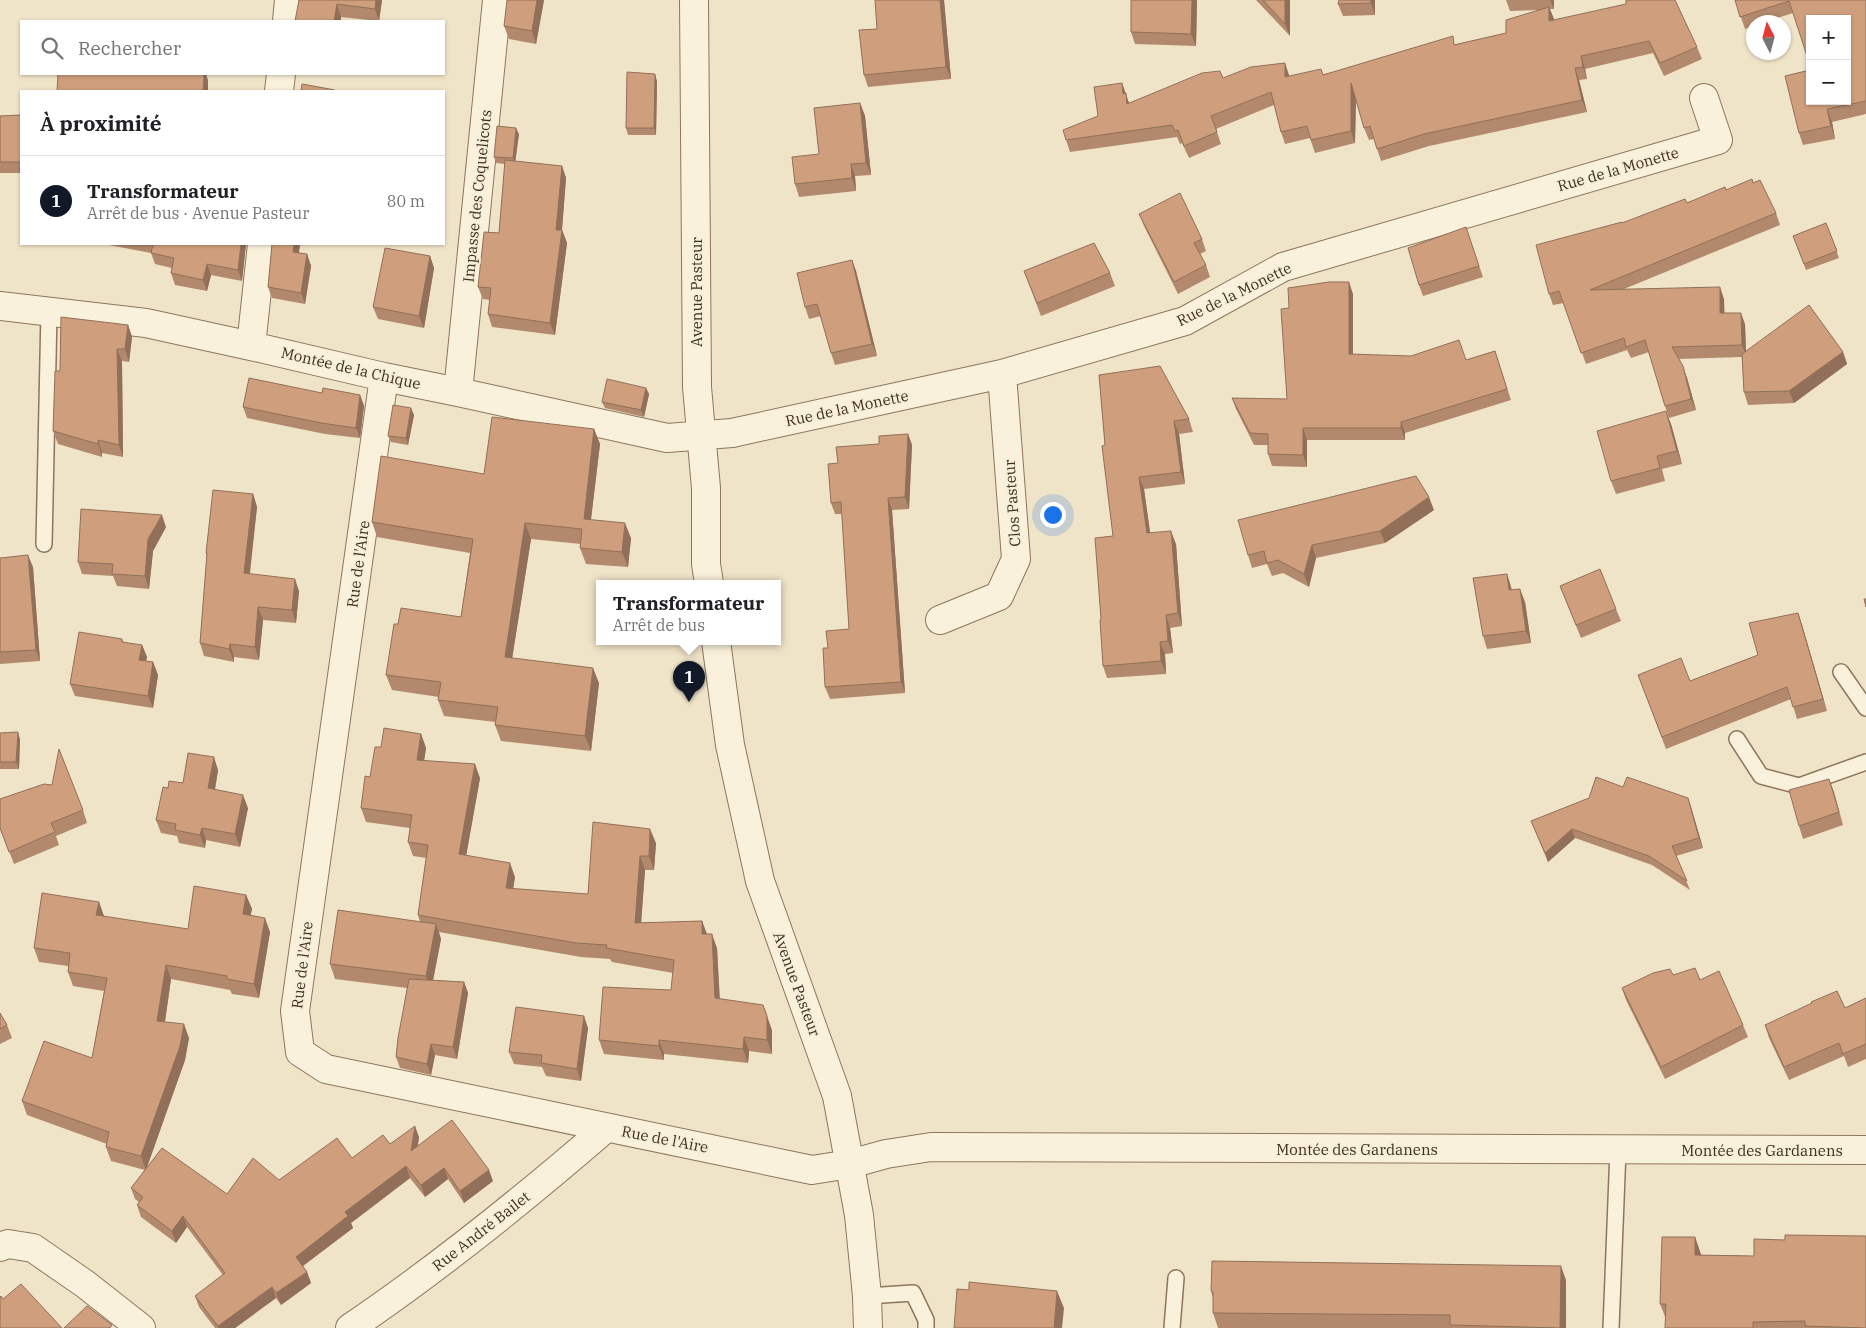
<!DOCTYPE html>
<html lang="fr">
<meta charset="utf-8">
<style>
:root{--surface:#fff;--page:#f6f6f6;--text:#202124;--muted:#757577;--line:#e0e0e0;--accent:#111827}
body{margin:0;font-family:"IBM Plex Serif",serif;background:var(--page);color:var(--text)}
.controls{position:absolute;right:15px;top:15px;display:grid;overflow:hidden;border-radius:0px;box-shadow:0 1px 4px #0004}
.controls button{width:45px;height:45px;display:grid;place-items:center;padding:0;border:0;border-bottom:1px solid var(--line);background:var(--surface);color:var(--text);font:25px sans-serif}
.compass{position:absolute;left:1746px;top:15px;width:45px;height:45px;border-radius:50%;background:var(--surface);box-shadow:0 1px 4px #0004;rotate:354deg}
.you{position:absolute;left:1052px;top:514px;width:18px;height:18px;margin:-12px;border:4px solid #fff;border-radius:50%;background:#1a73e8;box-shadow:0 0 0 8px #1a73e833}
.badge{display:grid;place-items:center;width:32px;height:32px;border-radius:50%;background:var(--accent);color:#fff;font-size:16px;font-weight:700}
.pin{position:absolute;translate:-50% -41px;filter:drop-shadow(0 1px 2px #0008)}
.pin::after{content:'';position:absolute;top:26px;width:18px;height:15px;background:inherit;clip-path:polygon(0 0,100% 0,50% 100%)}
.popup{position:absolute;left:596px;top:580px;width:185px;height:65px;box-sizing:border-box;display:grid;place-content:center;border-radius:0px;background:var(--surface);filter:drop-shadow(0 1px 4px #0005);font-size:16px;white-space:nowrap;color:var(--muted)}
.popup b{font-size:19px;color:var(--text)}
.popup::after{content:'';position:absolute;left:50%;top:100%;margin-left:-10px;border:10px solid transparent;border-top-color:var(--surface)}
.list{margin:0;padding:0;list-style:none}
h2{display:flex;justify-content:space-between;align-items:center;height:65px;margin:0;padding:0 20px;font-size:21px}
h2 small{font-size:16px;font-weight:400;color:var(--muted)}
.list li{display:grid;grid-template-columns:32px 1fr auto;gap:15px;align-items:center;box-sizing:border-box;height:90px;padding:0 20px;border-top:1px solid var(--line)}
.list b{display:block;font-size:19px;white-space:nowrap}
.list p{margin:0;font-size:16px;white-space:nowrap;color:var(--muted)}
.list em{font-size:16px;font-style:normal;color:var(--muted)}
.icon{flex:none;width:28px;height:28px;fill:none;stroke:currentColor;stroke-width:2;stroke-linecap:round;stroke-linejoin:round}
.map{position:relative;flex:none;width:1866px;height:1328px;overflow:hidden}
.search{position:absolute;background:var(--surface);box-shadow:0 1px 4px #0004;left:20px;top:20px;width:425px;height:55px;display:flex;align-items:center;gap:12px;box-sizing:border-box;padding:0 18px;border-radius:0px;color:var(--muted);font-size:19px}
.panel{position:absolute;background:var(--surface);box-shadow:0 1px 4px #0004;left:20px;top:90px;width:425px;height:155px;border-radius:0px}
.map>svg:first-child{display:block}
</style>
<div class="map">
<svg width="1866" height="1328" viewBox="0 0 1866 1328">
<rect width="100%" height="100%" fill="#f0e4c8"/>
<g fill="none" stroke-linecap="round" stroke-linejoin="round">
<!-- service casing -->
<g stroke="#8d765c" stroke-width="18">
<path id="service" d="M44 544 49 312
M1841 672 1866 708
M1737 739 1761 776 1799 786 1866 762
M867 1296 913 1293 926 1320V1328
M1172 1328 1176 1278
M1611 1328 1618 1150"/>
</g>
<!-- minor casing -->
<g stroke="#8d765c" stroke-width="30">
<path id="minor" d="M694 0 697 387 706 488V564L709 583
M287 21 289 0
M279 91 281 74
M0 306 146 323 251 346 384 377 458 392 667 438 732 433 1002 374 1185 321 1283 267 1718 140 1704 98
M251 346 262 244
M384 377 295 1011 300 1052 326 1069 812 1170 850 1164 886 1154 931 1147 1866 1150
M458 392 497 0
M940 620 999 596 1016 559 1002 374
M716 641 730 745 760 881 837 1096 859 1215 867 1296 868 1328
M0 1247 8 1244 33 1248 85 1284 141 1328
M350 1328C440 1267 524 1199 606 1128"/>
</g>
<!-- service -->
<use href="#service" stroke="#faf1dc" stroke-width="15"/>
<!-- minor -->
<use href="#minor" stroke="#faf1dc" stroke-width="28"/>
</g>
<!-- wall -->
<path fill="#b2896c" d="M299 0H382L379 21 341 17Z
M544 0 536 44 509 39 504 26Z
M944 0 951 79 868 87 864 75 877 29Z
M1131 0H1197L1196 46 1135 44 1131 32Z
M1256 0H1290V36Z
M1375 0V15L1343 16 1338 4Z
M1506 0H1554V9H1550L1554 20 1697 47 1702 59 1664 76 1653 53 1585 69 1587 79 1579 80 1587 112 1429 146 1381 161 1374 139 1369 140 1364 128 1356 98 1355 143 1315 153 1310 138 1285 144 1281 132 1274 105 1216 129 1221 144 1189 158 1182 143 1180 144 1177 137 1070 152 1066 140 1098 116 1122 83 1129 103 1223 78 1289 75V76L1324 74 1506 33 1540 10 1510 11Z
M1735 0H1866V114L1832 122 1835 139 1803 145 1799 133 1810 70 1847 101 1793 13 1765 22H1754V26L1745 29Z
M657 81 656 135H628L626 128Z
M860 103 865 116 871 175 855 176 856 191 799 197 795 184Z
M21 115V173H0V116Z
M519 134 515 161 562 166 566 178 562 230 567 243 555 335 492 327 488 314 490 300 483 299 478 287 499 233 505 164 496 163 494 157Z
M1753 183 1776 213 1780 225 1624 289 1724 299V313L1745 324 1746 351 1843 352 1847 364 1794 403 1748 405 1744 392 1742 357 1678 359 1687 378 1696 410 1669 418 1665 406 1649 352 1631 358 1627 350 1586 364 1564 303 1553 305 1549 294 1622 223 1726 190Z
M1139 214 1202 239 1206 251 1200 254 1206 265 1210 277 1178 294 1144 226Z
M1826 223 1839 258 1806 270 1793 236Z
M1466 227 1483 277 1423 296 1419 285Z
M104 244H246L242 281 211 275 207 291 175 285 171 273 172 268 155 264 151 253Z
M272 244H300L299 253 307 254 311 266 305 304 272 298 268 287Z
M430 256 434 268 424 328 378 319 373 307Z
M852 260 856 271 877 356 835 365 831 353 821 316 809 319 805 307Z
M1024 271 1110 273 1115 286 1041 316Z
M1353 294V354L1466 360 1495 351 1511 400 1405 433V440H1307V467L1272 466 1268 454V445H1254L1236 409 1232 398 1287 399 1289 308Z
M128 325 132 337 129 362 122 361 123 457 102 453V457L58 444 53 431 60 371Z
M1099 375 1189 419 1193 432 1179 434 1185 484 1144 489 1150 533 1176 544 1182 626 1170 628 1173 653 1165 654 1166 674 1107 678 1103 666 1101 619 1113 536Z
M646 388 649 394 644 417 605 408 602 402Z
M322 393 360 395 364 406 360 438 325 434 247 418 243 407Z
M414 415 408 445 391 442 388 436Z
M1671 424 1682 464 1662 469 1665 481 1616 494 1611 481Z
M594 429 600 444 591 520 631 538 628 567 586 564 580 548 581 544 531 539 512 658 599 683 591 751 501 741 495 725 496 722 444 716 438 700 439 697 392 690 386 675 398 624 461 617 470 553 377 537 372 522 484 474Z
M908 434 912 445 909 509 892 510 905 693 830 699 825 687 828 648 849 629 842 514H835L831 503 838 463Z
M253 494 257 507 250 574 299 591 296 623 263 620 259 660 234 657V662L204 656 200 643 207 556 206 553Z
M1434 510 1385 543 1316 558 1309 587 1283 573 1272 576 1267 564 1252 568 1248 555Z
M166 527 153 551 149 589 117 586 113 576 82 574 78 562Z
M0 558 33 567 40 661 0 664Z
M1507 574 1511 587 1512 590 1525 602 1531 643 1487 649 1483 636Z
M1560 586 1616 609 1621 621 1581 638Z
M1798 613 1802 625 1827 711 1797 719 1791 699 1666 749 1638 675 1690 681 1758 655Z
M122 639 123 642 142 645 147 657 146 661 153 662 158 675 153 708 75 696 70 684Z
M0 733 20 739 19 769H0Z
M421 734 426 748 424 761 480 778 466 855 515 877 513 889 588 894 656 843 654 870H645L641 923 702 921 707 934 717 948 720 999 772 1030V1054L749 1051 748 1063 664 1054V1060L604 1054 599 1040 671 990 673 973 612 962 610 959 581 957 439 932 441 939 433 980 464 982 468 993 457 1059 435 1055 431 1075 400 1068 396 1057 407 988 335 979 330 964 420 922 418 915 426 858 413 856 408 842 410 828 366 822 361 808 370 777 381 747Z
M218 770 215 790 248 808 240 847 206 840 205 848 179 843 177 836 161 833 156 820 183 783Z
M1829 779 1843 825 1803 839 1799 826Z
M1623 787 1688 798 1691 807 1703 848 1676 856 1690 890 1652 865 1575 838 1548 862 1531 821Z
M83 810 87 823 56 836 59 845 14 864 0 828Z
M246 895 252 909 250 915 270 932 259 998 232 994 230 990 171 979 165 1022 189 1038 185 1060 147 1167 227 1194 279 1180 352 1158 390 1144 419 1137 418 1145 493 1181 464 1203 448 1179 425 1197 410 1178 351 1223 353 1228 303 1266 307 1272 311 1283 281 1305 276 1298 235 1328H215L199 1307 195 1296 223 1275 187 1227 176 1243 141 1217 137 1205 139 1202 135 1199 131 1188 145 1170 111 1161 106 1147 107 1144 27 1115 22 1101 92 1058 104 991 73 986 68 972V966L39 962 34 948 99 902 104 917 188 929Z
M1673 975 1700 980 1743 1025 1748 1037 1665 1079 1626 1000 1622 988Z
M1866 998V1059L1848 1067 1844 1056 1789 1080 1769 1038 1765 1025 1845 1008Z
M0 1013 7 1025 12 1038 0 1044Z
M588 1028 581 1081 546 1076 542 1067 514 1064 509 1052Z
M1695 1237 1701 1255 1754 1256 1785 1240 1866 1328H1665L1666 1319 1660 1304Z
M1566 1280V1328H1218L1213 1313V1298L1211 1291Z"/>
<!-- shaded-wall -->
<path fill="#916f58" d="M376 0H382L379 21 375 9Z
M537 0H544L536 44 532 31Z
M940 0H944L951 79 946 67Z
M1192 0H1197L1196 46 1191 34Z
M1285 0H1290V36L1285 24Z
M1371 0H1375V15L1371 3Z
M1550 0H1554V9Z
M337 4 341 17V21H334Z
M1549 7 1554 19 1553 33 1549 21Z
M1581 56 1585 69 1587 79 1583 67Z
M1285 63 1289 75V89L1285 77Z
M1575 68 1579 80 1587 112 1582 100Z
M204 74H206L208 80V91H203Z
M655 74 657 81 656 135 654 128Z
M1122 83 1130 106 1131 116 1123 94Z
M1351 83 1356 95 1355 143 1351 131Z
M860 103 865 116 871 175 866 163Z
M1827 109 1832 122 1835 139 1831 126Z
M516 128 519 134 515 164 513 158Z
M851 164 855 176 856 191 852 178Z
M562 166 566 178 561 242 556 230Z
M562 230 567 243 555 335 550 323Z
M241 244H246L242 281 238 270Z
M294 244H300L297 263 293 252Z
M307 254 311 266 305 304 301 293Z
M430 256 434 268 424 328 419 316Z
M852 260 856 271 877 356 872 344Z
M207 264 211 275 207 291 203 280Z
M1349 282 1353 294V366L1349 354Z
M1720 287 1724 299 1725 325 1720 313Z
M1741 313 1745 324 1746 356 1742 345Z
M128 325 132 337 129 362 125 349Z
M117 349 122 361 123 457 119 445Z
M1843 352 1847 364 1794 403 1789 391Z
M1683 366 1687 378 1696 410 1691 399Z
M646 388 649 394 644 417 641 410Z
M360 395 364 406 360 438 356 428Z
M411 408 414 415 408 445 406 438Z
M1666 411 1671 424 1682 464 1677 451Z
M1174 421 1179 434 1185 484 1181 472Z
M1401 422 1405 433V440L1401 428Z
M1303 428 1307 440V467L1303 455Z
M594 429 600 444 589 535 584 519Z
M908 434 912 445 909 509 905 497Z
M98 440 102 453V457L98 444Z
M1139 477 1144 489 1152 546 1147 533Z
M253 494 257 507 248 586 244 573Z
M1429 497 1434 510 1385 543 1380 531Z
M888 498 892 510 905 693 901 682Z
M162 515 166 527 153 551 149 589 145 576 148 539Z
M525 523 531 539 510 672 505 657Z
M625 523 631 538 628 567 622 552Z
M1171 531 1176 544 1182 626 1178 613Z
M1312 545 1316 558 1309 587 1304 574Z
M28 555 33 567 40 661 36 650Z
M1507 574 1511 587 1513 603 1509 590Z
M295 579 299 591 296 623 292 610Z
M1520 589 1525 602 1531 643 1526 631Z
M258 607 263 620 259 660 255 647Z
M1798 613 1802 625 1827 711 1823 699Z
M1166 615 1170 628 1173 653 1168 641Z
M1160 642 1165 654 1166 674 1161 661Z
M230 644 234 657V662L229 649Z
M142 645 147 657 143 673 139 660Z
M153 662 158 675 153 708 148 696Z
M593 668 599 683 591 751 585 736Z
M18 732 20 739 19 769 16 762Z
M421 734 426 748 422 774 417 760Z
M214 757 218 770 213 801 208 788Z
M475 764 480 778 464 868 459 854Z
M1829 779 1834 792 1843 825 1839 812Z
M243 795 248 808 240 847 235 834Z
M1688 798 1691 807 1703 848 1699 838Z
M202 828 206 840 205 848 200 835Z
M650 829 656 843 654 870 649 856Z
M1572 829 1575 838 1548 862 1545 853Z
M640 856 645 870 640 937 635 923Z
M510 863 515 877 511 902 506 888Z
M246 895 252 909 248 928 243 914Z
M99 902 104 916 102 930 96 915Z
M265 918 270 932 259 998 254 984Z
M702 921 707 935 702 934Z
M436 924 441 939 431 991 426 976Z
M712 934 717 948 720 1012 715 998Z
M166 965 171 979 163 1035 157 1021Z
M464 982 468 993 457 1059 453 1047Z
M763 1005 772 1030V1054L767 1040Z
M584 1016 588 1028 581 1081 577 1069Z
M184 1024 189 1038 185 1060 146 1170 141 1156Z
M744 1037 749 1051 748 1063 743 1049Z
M659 1040 664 1054V1060L659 1046Z
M431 1044 435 1055 431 1075 427 1064Z
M415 1126 419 1137 415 1162 411 1151Z
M406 1166 410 1178 351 1223 353 1228 300 1268 296 1257 345 1212Z
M444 1168 448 1179 425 1197 421 1185Z
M489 1170 493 1181 464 1203 460 1191Z
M183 1216 187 1227 176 1243 172 1231Z
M1695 1237 1703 1260 1695 1255Z
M1561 1266 1566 1280V1328H1560Z
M307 1272 311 1283 281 1305 276 1293Z
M272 1287 276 1298 235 1328H218V1326Z
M1057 1291 1064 1308 1062 1328H1054Z"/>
<!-- building -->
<path fill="#cf9f7d" stroke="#916f58" d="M299 0H376L375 9 337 4 334 21H295Z
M507 0H537L532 31 504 26Z
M875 0H940L946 67 864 75 859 30 877 29Z
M1131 0H1192L1191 34 1131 32Z
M1263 0H1285V24Z
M1339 0H1371V3L1338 4Z
M1626 0H1675L1697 47 1660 63 1649 41 1581 56 1583 67 1575 68 1582 100 1424 134 1377 149 1370 126 1364 128 1351 83V131L1311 140 1307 126 1281 132 1271 92 1211 116 1217 132 1184 146 1178 130 1175 131 1172 125 1066 140 1063 130 1098 116 1094 87 1122 83 1123 94 1126 93 1127 104 1202 73 1220 71 1223 78 1251 67 1285 63V77L1321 69 1323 75 1453 36 1454 45 1506 33V20L1549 7V21L1626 4Z
M1735 0H1866V101L1827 109 1831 126 1799 133 1785 76 1810 70V101H1847V19H1810V65L1789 1 1740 17Z
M627 72 655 74 654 128H626Z
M58 74H204L203 91H57Z
M302 84 335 90V91H301Z
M860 103 866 163 851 164 852 178 795 184 792 157 819 154 814 108Z
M21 115V162H0V116Z
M497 126 516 128 513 158 494 157Z
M505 160 562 166 556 230H562L550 323 488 314 491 288 478 287 484 232 499 233Z
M1752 179 1753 183 1760 180 1776 213 1590 290 1720 287V313H1741L1742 345 1672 347 1683 366 1691 399 1665 406 1645 340 1626 347 1624 338 1581 353 1559 291 1549 294 1536 245 1622 222V223L1685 199 1687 203 1725 187 1726 190Z
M1180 193 1202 239 1194 243 1206 265 1174 282 1139 214Z
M1826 223 1837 251 1804 264 1793 236Z
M1466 227 1479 266 1419 285 1408 248Z
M1094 243 1110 273 1037 303 1024 271Z
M153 244H241L238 270 207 264 203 280 171 273 174 258 151 253Z
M272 244H294L293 252 307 254 301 293 268 287Z
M385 248 430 256 419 316 373 307Z
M852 260 872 344 831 353 817 304 805 307 797 273Z
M1329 282H1349V354L1411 356 1459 340 1466 360 1495 351 1507 389 1401 422V428H1303V455L1268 454V434L1250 433 1232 398 1287 399 1281 309 1289 308 1288 288Z
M1809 305 1843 352 1789 391 1744 392 1742 354Z
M61 317 128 325 125 349H117L119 445 98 440V444L53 431 55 371H60Z
M1160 366 1189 419 1174 421 1181 472 1139 477 1147 533 1171 531 1178 613 1166 615 1168 641 1160 642 1161 661 1103 666 1100 620 1101 619 1095 538 1113 536 1102 446 1105 445 1099 375Z
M249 378 322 393 323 388 360 395 356 428 321 423 243 407Z
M607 379 646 388 641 410 602 402Z
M393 405 411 408 406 438 388 436Z
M1666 411 1677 451 1657 456 1660 468 1611 481 1597 431Z
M492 417 594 429 584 519 625 523 622 552 580 548 582 529 525 523 505 657 593 668 585 736 495 725 498 707 438 700 441 682 386 675 394 624H398L401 608 461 617 473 539 372 522 381 456 484 474Z
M908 434 905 497 888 498 901 682 825 687 823 648H828L826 631 849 629 841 502 831 503 828 464 838 463 836 447 879 444V436Z
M1416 476 1429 497 1380 531 1312 545 1304 574 1278 560 1267 563 1264 551 1248 555 1238 520Z
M213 490 253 494 244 573 295 579 292 610 258 607 255 647 230 644 229 649 200 643 207 553H206Z
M81 509 162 515 148 539 145 576 112 574 113 564 78 562Z
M28 555 36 650 0 652V558Z
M1600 569 1616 609 1576 625 1560 586Z
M1507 574 1509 590 1520 589 1526 631 1483 636 1473 578Z
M1864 599H1866V607Z
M1798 613 1823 699 1793 707 1787 687 1662 737 1638 675 1681 658 1690 681 1758 655 1749 623Z
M79 632 122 639V642L142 645 139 660 153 662 148 696 70 684Z
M384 728 421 734 417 760 475 764 459 854 510 863 506 888 588 894 593 822 650 829 649 856H640L635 923 702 921V934H712L715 998 763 1005 767 1016V1040L744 1037 743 1049 659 1040V1046L599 1040 603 987 671 990 674 960 606 948 607 945 576 943 418 915 428 845 408 842 412 815 361 808 365 776 370 777 375 747H381Z
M18 732 16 762H0V733Z
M59 749 83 810 51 823 55 832 9 852 0 828V799L44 784 52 785Z
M188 753 214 757 208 788 243 795 235 834 202 828 200 835 175 830 176 824 156 820 163 787 168 788 169 781 183 783Z
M1596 777 1623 787 1627 777 1688 798 1699 838 1672 846 1687 881 1649 856 1572 829 1545 853 1531 821 1589 798Z
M1829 779 1839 812 1799 826 1789 790Z
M194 886 246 895 243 914 265 918 254 984 227 979V976L166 965 157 1021 184 1024 180 1046 141 1156 106 1147 109 1132 22 1101 44 1041 92 1058 107 978 68 972 70 953 34 948 42 893 99 902 96 915 188 929Z
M338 910 436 924 426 976 330 964Z
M1695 968 1700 980 1719 971 1743 1025 1661 1067 1622 988 1653 973 1670 969 1673 975Z
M409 979 464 982 453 1047 431 1044 427 1064 396 1057 398 1038Z
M1837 991 1845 1008 1866 998V1044L1843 1054 1839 1043 1784 1067 1765 1025 1812 1003 1811 1002Z
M516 1007 584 1016 577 1069 541 1063 542 1055 509 1052Z
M0 1013 7 1025 0 1029Z
M452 1120 489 1170 460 1191 444 1168 421 1185 406 1166 345 1212 348 1216 296 1257 307 1272 276 1293 272 1287 218 1326 195 1296 225 1273 183 1216 172 1231 137 1205 143 1197 131 1188 162 1148 227 1194 253 1158 279 1180 337 1138 352 1158 383 1135 390 1144 415 1126 411 1151Z
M1785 1235 1866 1236V1328L1805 1326V1321L1753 1322V1328H1665L1666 1304H1660L1662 1237H1695V1255L1754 1256V1239L1785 1240Z
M1212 1261 1561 1266 1560 1328 1450 1325V1315L1213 1313V1292L1211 1291Z
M969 1282 1057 1291 1054 1328H954L957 1289 969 1290Z
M21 1284 62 1328H0V1297L1 1296 3 1299Z
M87 1306 112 1325 110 1328H64Z"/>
<g text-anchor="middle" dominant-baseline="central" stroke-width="4" stroke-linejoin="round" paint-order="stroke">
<!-- street labels -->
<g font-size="15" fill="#3d2e20" stroke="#f7eed8">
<text transform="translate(1618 169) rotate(-16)">Rue de la Monette</text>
<text transform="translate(477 196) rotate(-84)">Impasse des Coquelicots</text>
<text transform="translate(696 292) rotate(-90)">Avenue Pasteur</text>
<text transform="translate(1234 294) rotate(-26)">Rue de la Monette</text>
<text transform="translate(351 368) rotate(13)">Montée de la Chique</text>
<text transform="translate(847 408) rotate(-12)">Rue de la Monette</text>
<text transform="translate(1012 503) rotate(-94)">Clos Pasteur</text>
<text transform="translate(358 564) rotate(-82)">Rue de l'Aire</text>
<text transform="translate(302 965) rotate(-83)">Rue de l'Aire</text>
<text transform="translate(797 984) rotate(70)">Avenue Pasteur</text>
<text transform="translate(665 1139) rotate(11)">Rue de l'Aire</text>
<text x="1357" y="1149">Montée des Gardanens</text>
<text x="1762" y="1150">Montée des Gardanens</text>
<text transform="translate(481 1231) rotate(-38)">Rue André Bailet</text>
</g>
</g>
</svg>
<div class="controls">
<button>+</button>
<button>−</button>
</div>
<svg class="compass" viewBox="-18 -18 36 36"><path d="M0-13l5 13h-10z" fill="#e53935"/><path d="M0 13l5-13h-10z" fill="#757577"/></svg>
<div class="you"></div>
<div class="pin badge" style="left:689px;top:702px">1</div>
<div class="popup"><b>Transformateur</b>Arrêt de bus</div>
<div class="search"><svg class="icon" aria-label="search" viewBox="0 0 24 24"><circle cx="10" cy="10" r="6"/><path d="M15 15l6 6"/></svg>Rechercher</div>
<section class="panel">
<h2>À proximité<small></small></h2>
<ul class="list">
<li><span class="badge">1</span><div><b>Transformateur</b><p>Arrêt de bus · Avenue Pasteur</p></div><em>80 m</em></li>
</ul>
</section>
</div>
